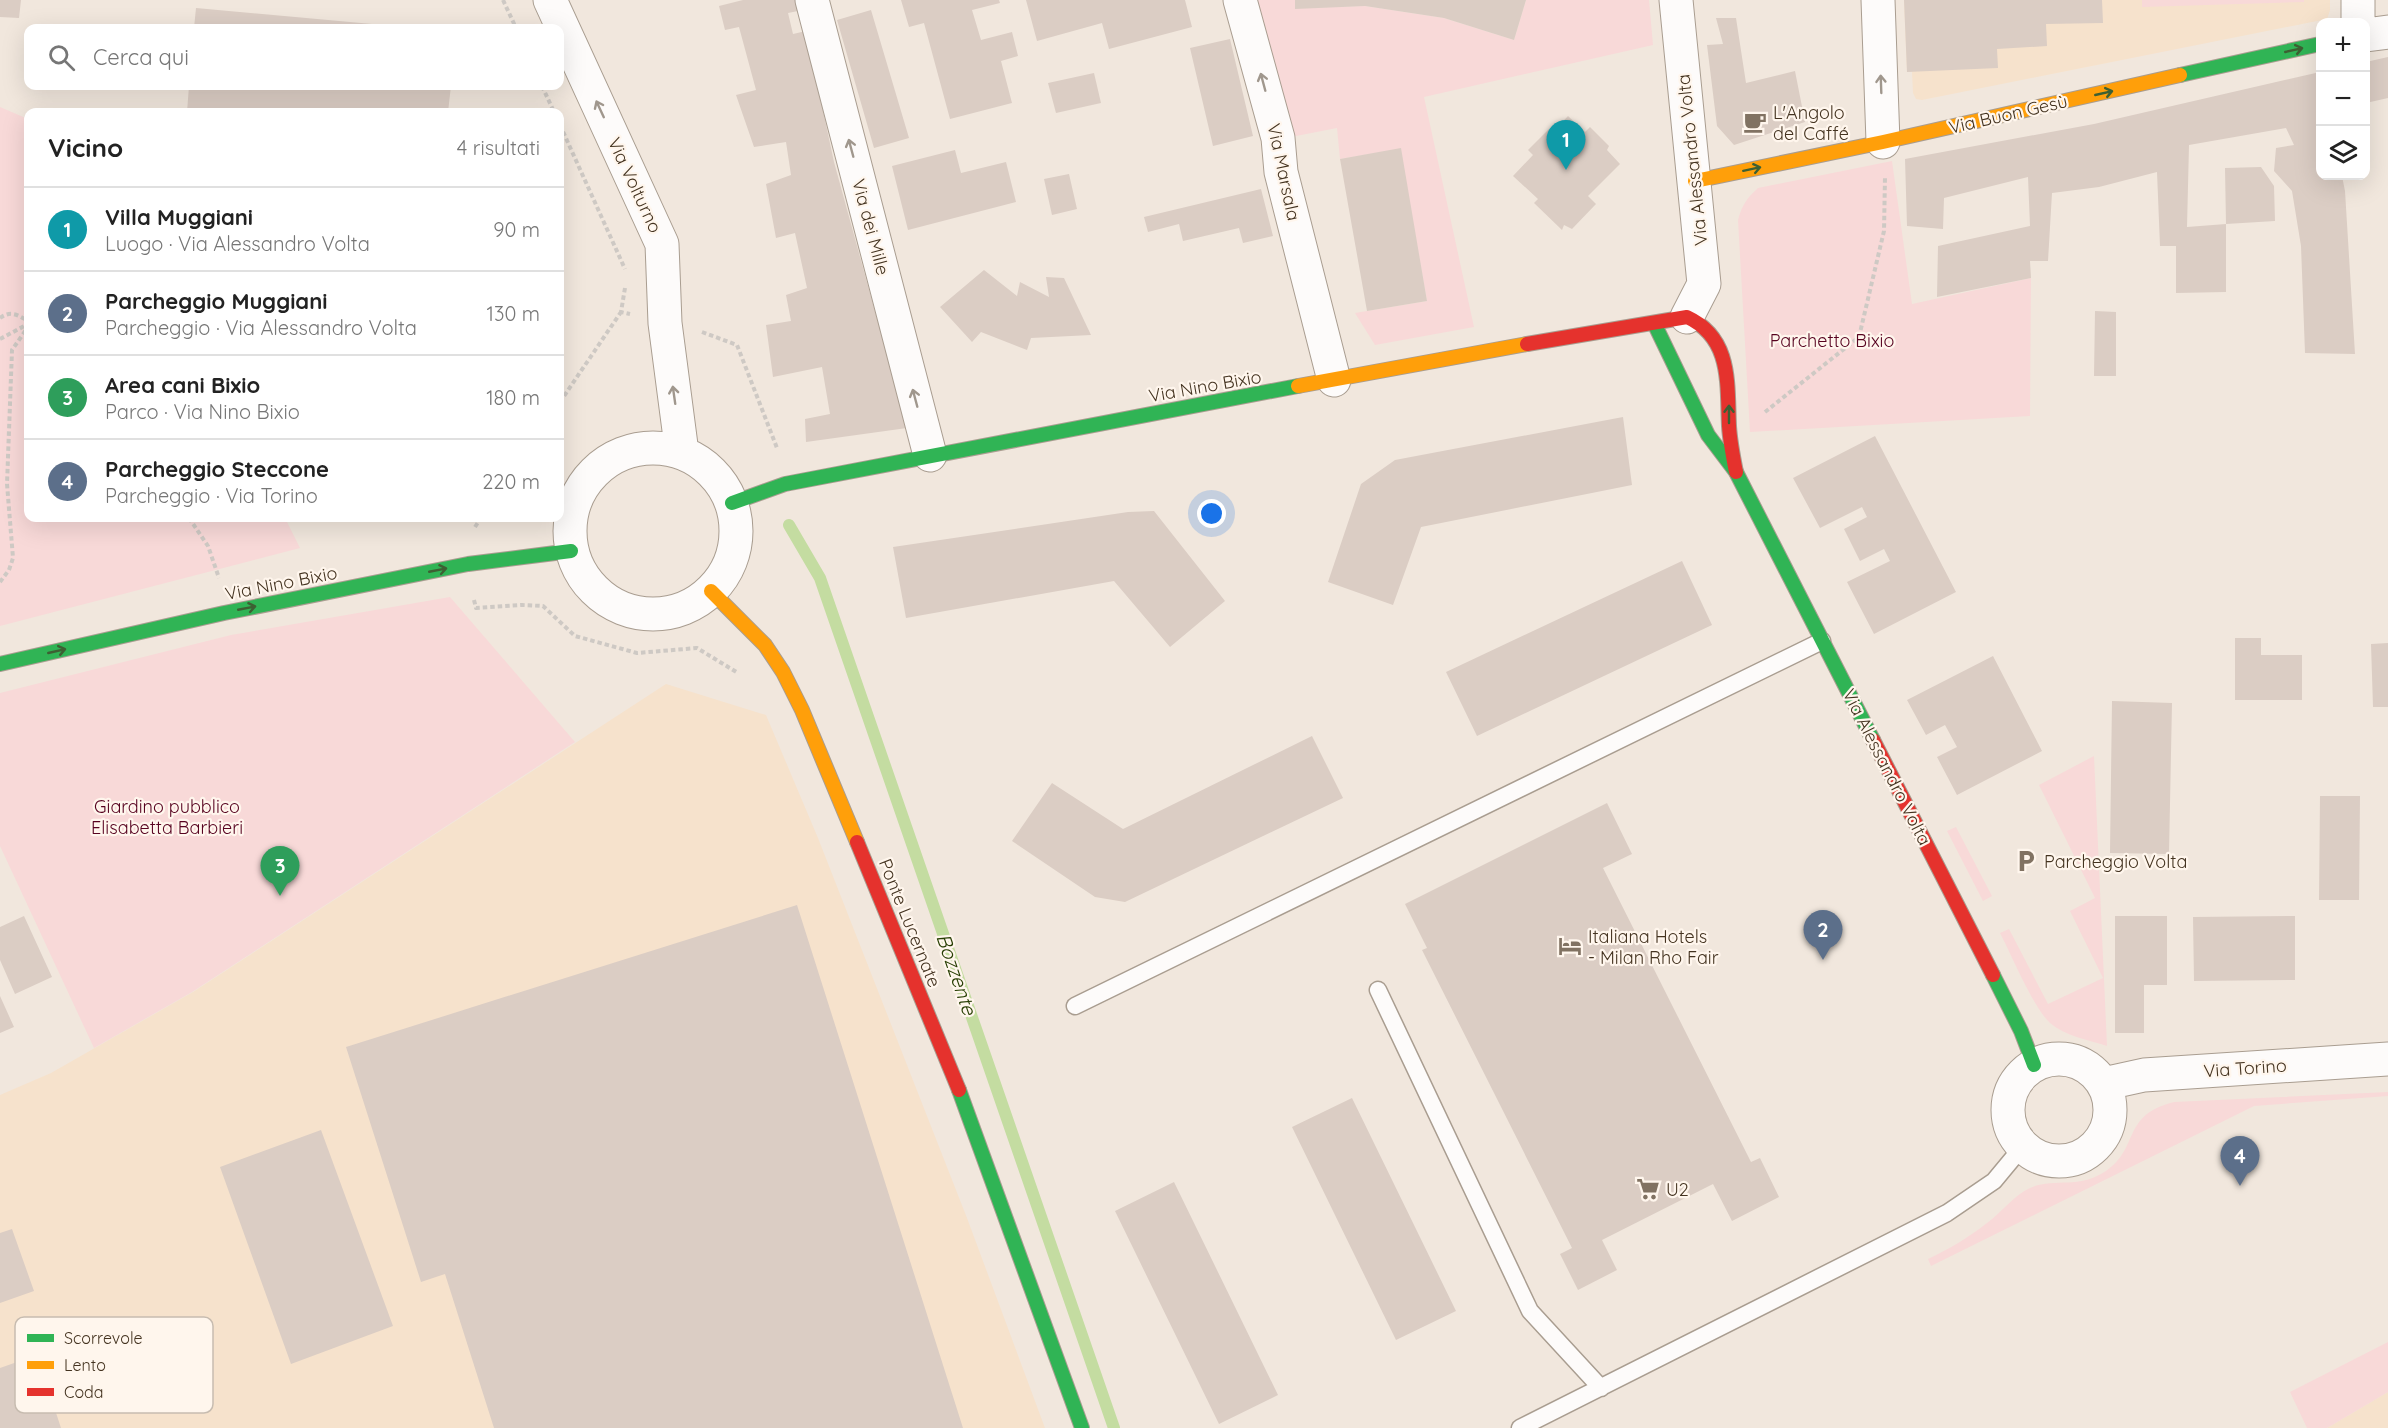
<!DOCTYPE html>
<html lang="it">
<meta charset="utf-8">
<style>
:root{--surface:#fff;--page:#f2f2f2;--text:#222;--muted:#767676;--line:#e0e0e0;--accent:#817262}
body{margin:0;font-family:Quicksand,sans-serif;background:var(--page);color:var(--text)}
.controls{position:absolute;right:18px;top:18px;display:grid;overflow:hidden;border-radius:12px;box-shadow:0 6px 24px #0002}
.controls button{width:54px;height:54px;display:grid;place-items:center;padding:0;border:0;border-bottom:2px solid var(--line);background:var(--surface);color:var(--text);font:30px sans-serif}
.you{position:absolute;left:1212px;top:514px;width:21px;height:21px;margin:-15px;border:4px solid #fff;border-radius:50%;background:#1a73e8;box-shadow:0 0 0 9px #1a73e833}
.badge{display:grid;place-items:center;width:39px;height:39px;border-radius:50%;background:var(--accent);color:#fff;font-size:20px;font-weight:700}
.pin{position:absolute;translate:-50% -50px;filter:drop-shadow(0 2px 3px #0008)}
.pin::after{content:'';position:absolute;top:32px;width:21px;height:18px;background:inherit;clip-path:polygon(0 0,100% 0,50% 100%)}
.list{margin:0;padding:0;list-style:none}
h2{display:flex;justify-content:space-between;align-items:center;height:78px;margin:0;padding:0 24px;font-size:26px}
h2 small{font-size:20px;font-weight:400;color:var(--muted)}
.list li{display:grid;grid-template-columns:39px 1fr auto;gap:18px;align-items:center;box-sizing:border-box;height:84px;padding:0 24px;border-top:2px solid var(--line)}
.list b{display:block;font-size:22px;white-space:nowrap}
.list p{margin:0;font-size:20px;white-space:nowrap;color:var(--muted)}
.list em{font-size:20px;font-style:normal;color:var(--muted)}
.icon{flex:none;width:33px;height:33px;fill:none;stroke:currentColor;stroke-width:2;stroke-linecap:round;stroke-linejoin:round}
.map{position:relative;flex:none;width:2388px;height:1428px;overflow:hidden}
.search{position:absolute;background:var(--surface);box-shadow:0 6px 24px #0002;left:24px;top:24px;width:540px;height:66px;display:flex;align-items:center;gap:15px;box-sizing:border-box;padding:0 21px;border-radius:12px;color:var(--muted);font-size:22px}
.panel{position:absolute;background:var(--surface);box-shadow:0 6px 24px #0002;left:24px;top:108px;width:540px;height:414px;border-radius:12px}
.map>svg:first-child{display:block}
</style>
<div class="map">
<svg width="2388" height="1428" viewBox="0 0 2388 1428">
<rect width="100%" height="100%" fill="#f1e7dd"/>
<!-- built -->
<path fill="#f6e2cc" d="M1904 0H2330V10L2327 19 1922 100 1916 99 1913 93 1912 72H1907Z
M666 684 766 715 818 838 967 1218 1045 1428H0V1095L51 1073 193 992Z
M2388 1392V1428H2327Z"/>
<!-- green -->
<path fill="#f8d9d8" d="M1255 0H1295V8L1365 6 1444 18 1514 40 1526 0H1649L1653 45 1424 97 1474 327 1375 345 1355 313 1427 301 1400 149 1340 159 1337 128 1291 137Z
M2142 0H2304V2L2142 7Z
M0 107 28 119V518H285L300 548 0 626Z
M1892 161 1912 304 2031 278 2030 416 1750 432 1738 220C1742 205 1747 198 1758 188Z
M450 597 575 742 192 992 94 1048 0 846V693L231 635Z
M2094 756 2107 1046C2089 1040 2065 1036 2050 1023 2033 1007 2012 956 2000 933L2009 929 2048 1004 2103 978 2070 911 2095 898 2039 785Z
M1956 827 1992 896 1983 901 1947 831Z
M2388 1092V1096L2254 1106 1931 1266 1928 1259C1949 1249 1968 1238 1987 1223 2002 1212 2013 1196 2030 1188 2055 1177 2078 1190 2106 1171 2140 1148 2121 1115 2174 1102Z
M2388 1342V1392L2327 1428H2307L2290 1392Z"/>
<g fill="none" stroke-linecap="round" stroke-linejoin="round">
<!-- stream -->
<path stroke="#c4dca1" stroke-width="12" d="M789 525 820 578 1114 1428"/>
</g>
<!-- building -->
<path fill="#dbcdc4" d="M0 0H21L19 18 0 17Z
M743 0H795L798 11 788 13 793 34 806 31 834 162 907 428 806 442 805 419 830 414 822 367 773 377 766 325 791 321 786 295 807 288 795 233 776 238 766 184 791 175 786 142 754 147 736 95 756 90 739 27 725 30 719 6Z
M901 0H999L1000 3 972 10 981 40 1012 32 1018 56 1001 61 1012 103 950 119 924 23 909 27Z
M1026 0H1185L1192 27 1109 49 1102 23 1037 41Z
M1295 0H1526L1514 40 1444 18 1365 6 1295 9Z
M1904 0H2102L2103 23 2046 24 2047 46 1997 49 1998 68 1907 72Z
M196 8 405 27V28H194Z
M871 10 909 138 874 148 837 20Z
M1716 18H1736L1746 83 1795 71 1805 122 1734 145 1717 126 1707 45 1723 44Z
M1230 39 1253 136 1213 146 1190 48Z
M2388 57V98L2366 103V62Z
M2320 72V176H2342L2345 191 2355 354 2305 353 2301 246 2292 191 2274 171 2276 148 2294 145 2286 128 2189 145 2187 227 2226 224V292L2176 293V246H2160L2157 172 2099 187 2052 193 2048 261H2030L2031 278 1937 297 1938 246 2030 226 2028 177 1944 198 1943 229 1907 226 1905 159 2094 124Z
M1094 73 1101 103 1056 113 1048 83Z
M189 86H451L448 112H187Z
M1568 116 1585 132 1590 127 1609 146 1607 150 1620 164 1588 196 1596 204 1572 229 1564 225 1562 230 1534 203 1538 199 1513 176 1533 155 1528 150 1549 129 1553 132Z
M1401 148 1427 301 1367 311 1340 159Z
M955 150 961 173 1006 162 1016 202 908 230 892 166Z
M2261 167 2274 186 2275 221 2226 224 2225 168Z
M1069 174 1077 209 1052 215 1044 179Z
M1261 189 1273 236 1243 243 1239 228 1183 241 1179 224 1148 232 1144 217Z
M984 270 1017 296 1020 282 1049 297 1046 277 1064 278 1091 335 1031 338 1027 350 981 332 972 342 940 307Z
M2095 311 2116 312V376H2094Z
M1623 417 1632 485 1421 527 1393 605 1328 582 1361 484 1395 460Z
M1875 436 1956 592 1874 634 1847 582 1890 561 1884 549 1860 561 1844 529 1867 517 1862 507 1820 528 1793 478Z
M1154 511 1225 601 1170 647 1114 581 906 618 893 547 1128 512Z
M1682 561 1712 625 1477 736 1446 672Z
M2235 638H2261V655H2302V700H2235Z
M2388 643V707H2373L2371 644Z
M1993 656 2042 751 1957 795 1937 757 1957 747 1945 725 1926 735 1907 700Z
M2112 701 2172 703 2169 854 2110 853Z
M1312 736 1343 798 1125 902 1095 897 1012 841 1052 783 1123 829Z
M2320 796H2360L2359 900H2319Z
M1607 803 1632 854 1603 868 1751 1162 1760 1158 1779 1197 1732 1221 1713 1184 1602 1240 1617 1270 1578 1290 1560 1254 1572 1248 1422 950 1427 948 1405 904Z
M797 905 963 1428H494L445 1274 421 1282 346 1047Z
M24 916 52 977 15 994 0 960V927Z
M2115 916H2167V985H2144V1033H2115Z
M2295 916V980L2194 981 2193 917Z
M0 996 14 1027 0 1033Z
M1352 1098 1456 1311 1396 1340 1292 1127Z
M321 1130 393 1326 291 1364 220 1167Z
M1174 1182 1278 1395 1219 1424 1115 1211Z
M12 1229 34 1291 0 1303V1233Z
M37 1355 61 1428H0V1368Z"/>
<g fill="none" stroke-linecap="round" stroke-linejoin="round">
<!-- lane casing -->
<g stroke="#a99d90" stroke-width="19">
<path id="lane" d="M1378 990 1530 1311 1601 1388
M1075 1006 1822 641
M1520 1428 1947 1213 1994 1181 2023 1146"/>
</g>
<!-- street casing -->
<g stroke="#a99d90" stroke-width="35">
<path id="street" d="M550 0 662 244 665 323 682 453
M812 0 930 455
M1240 0 1278 138 1281 172 1334 380
M1676 0 1704 284 1687 317
M1878 0 1883 142
M2358 0V22
M2366 35 2388 32
M570 531a83 83 0 1 1 166 0a83 83 0 1 1-166 0Z
M2008 1110a51 51 0 1 1 102 0a51 51 0 1 1-102 0Z
M2103 1084 2144 1075 2388 1059"/>
</g>
<!-- fast casing -->
<g stroke="#a99d90" stroke-width="16">
<path id="fast" d="M2180 75 2320 44
M1654 323 1708 435 1736 472 1873 740
M732 503 785 484 1298 386
M0 664 224 613 468 564 571 551
M1993 975 2021 1031 2034 1065
M959 1090 1082 1428"/>
</g>
<!-- slow casing -->
<g stroke="#a99d90" stroke-width="16">
<path id="slow" d="M1695 181 1883 142 2180 75
M1298 386 1527 344
M711 591 765 645 783 672 802 710 857 842"/>
</g>
<!-- jam casing -->
<g stroke="#a99d90" stroke-width="16">
<path id="jam" d="M1527 344 1687 317C1732 338 1727 383 1729 426 1730 442 1733 457 1736 472
M1873 740 1993 975
M857 842 959 1090"/>
</g>
<!-- path -->
<path stroke="#cec9c4" stroke-width="4" stroke-dasharray="4.5 3" stroke-linecap="butt" d="M503 0 516 28
M542 86 554 112
M560 125 625 269
M625 288 621 312 630 314
M0 318C11 310 18 315 28 321
M702 332 737 345 777 448
M0 339 28 324
M560 402 621 312
M1765 412 1859 337 1884 231 1885 177
M189 518 208 546 219 578
M475 527 481 518
M0 582 9 570 13 558 7 484 12 350 28 327
M474 600 476 608 522 605 543 606 575 636 637 653 697 648 738 673"/>
<!-- lane -->
<use href="#lane" stroke="#fdfbfa" stroke-width="16"/>
<!-- street -->
<use href="#street" stroke="#fdfbfa" stroke-width="33"/>
<!-- fast -->
<use href="#fast" stroke="#30b455" stroke-width="14"/>
<!-- slow -->
<use href="#slow" stroke="#ff9f0a" stroke-width="14"/>
<!-- jam -->
<use href="#jam" stroke="#e5322d" stroke-width="14"/>
</g>
<!-- one-way arrows -->
<defs><path id="oneway-shaft" d="M-6 0H5M1.5-3L5.5 0L1.5 3" fill="none" stroke-width="1.6" stroke-linecap="round" stroke-linejoin="round" transform="scale(1.5)"/></defs>
<g stroke="#3d6033">
<use href="#oneway-shaft" transform="translate(2294 50) rotate(-13)"/>
<use href="#oneway-shaft" transform="translate(2104 93) rotate(-13)"/>
<use href="#oneway-shaft" transform="translate(1752 169) rotate(-12)"/>
<use href="#oneway-shaft" transform="translate(1729 414) rotate(-90)"/>
<use href="#oneway-shaft" transform="translate(438 570) rotate(-11)"/>
<use href="#oneway-shaft" transform="translate(247 608) rotate(-11)"/>
<use href="#oneway-shaft" transform="translate(57 651) rotate(-13)"/>
</g>
<g stroke="#a0978d">
<use href="#oneway-shaft" transform="translate(1263 82) rotate(-105)"/>
<use href="#oneway-shaft" transform="translate(1881 84) rotate(-92)"/>
<use href="#oneway-shaft" transform="translate(600 109) rotate(-115)"/>
<use href="#oneway-shaft" transform="translate(851 148) rotate(-105)"/>
<use href="#oneway-shaft" transform="translate(674 395) rotate(-98)"/>
<use href="#oneway-shaft" transform="translate(915 398) rotate(-105)"/>
</g>
<!-- icons -->
<defs>
<g id="cafe-bare" transform="scale(1.8)"><path d="M-5.5-4.5H6V0H3Q3 3.5 0 3.5H-2.5Q-5.5 3.5-5.5 0ZM3-3.2v2h1.7v-2ZM-6 4.5H4V6H-6Z" fill="#817262" stroke="#fff6ed" stroke-width="2.5" paint-order="stroke"/></g>
<g id="parking-bare" transform="scale(1.8)"><path d="M-3.5-5.5H1a3.5 3.5 0 0 1 0 7H-1V5.5H-3.5ZM-1-3.4V-.6H.8a1.4 1.4 0 0 0 0-2.8Z" fill="#817262" stroke="#fff6ed" stroke-width="2.5" paint-order="stroke"/></g>
<g id="hotel-bare" transform="scale(1.8)"><path d="M-6-4.5h1.5V1H6V5H4.5V3h-9V5H-6ZM-4 0a1.8 1.8 0 1 1 3.6 0ZM.5 0V-2.5h3Q6-2.5 6 0Z" fill="#817262" stroke="#fff6ed" stroke-width="2.5" paint-order="stroke"/></g>
<g id="supermarket-bare" transform="scale(1.8)"><path d="M-6-5.5h2.5l.6 2H6L4.5 2H-2.5L-4.4-4H-6ZM-1.5 3.2a1.3 1.3 0 1 0 .1 0ZM3 3.2a1.3 1.3 0 1 0 .1 0Z" fill="#817262" stroke="#fff6ed" stroke-width="2.5" paint-order="stroke"/></g>
</defs>
<g fill-rule="evenodd">
<use href="#cafe-bare" x="1755" y="122"/>
<use href="#parking-bare" x="2026" y="861"/>
<use href="#hotel-bare" x="1570" y="946"/>
<use href="#supermarket-bare" x="1648" y="1189"/>
</g>
<g text-anchor="middle" dominant-baseline="central" stroke-width="4.5" stroke-linejoin="round" paint-order="stroke">
<!-- poi labels -->
<g font-size="18" fill="#443320" stroke="#fff6ed" text-anchor="start">
<text x="1773" y="112">L'Angolo<tspan x="1773" dy="21">del Caffé</tspan></text>
<text x="2044" y="861">Parcheggio Volta</text>
<text x="1588" y="936">Italiana Hotels<tspan x="1588" dy="21">- Milan Rho Fair</tspan></text>
<text x="1666" y="1189">U2</text>
</g>
<!-- street labels -->
<g font-size="18" fill="#443320" stroke="#fff6ed">
<text transform="translate(2008 114) rotate(-13)">Via Buon Gesù</text>
<text transform="translate(1692 160) rotate(-96)">Via Alessandro Volta</text>
<text transform="translate(1284 172) rotate(78)">Via Marsala</text>
<text transform="translate(635 185) rotate(65)">Via Volturno</text>
<text transform="translate(871 227) rotate(75)">Via dei Mille</text>
<text transform="translate(1205 386) rotate(-10)">Via Nino Bixio</text>
<text transform="translate(281 583) rotate(-11)">Via Nino Bixio</text>
<text transform="translate(1887 767) rotate(63)">Via Alessandro Volta</text>
<text transform="translate(910 923) rotate(68)">Ponte Lucernate</text>
<text transform="translate(2245 1068) rotate(-4)">Via Torino</text>
</g>
<!-- park labels -->
<g font-size="18" fill="#57021f" stroke="#fff6ed">
<text x="1832" y="340">Parchetto Bixio</text>
<text x="167" y="806">Giardino pubblico<tspan x="167" dy="21">Elisabetta Barbieri</tspan></text>
</g>
<!-- water labels -->
<g font-size="20" font-style="italic" fill="#273e03" stroke="#fff6ed">
<text transform="translate(957 974) rotate(71)">Bozzente</text>
</g>
</g>
<!-- legend -->
<rect x="15" y="1317" width="198" height="96" rx="9" fill="#fff6ed" stroke="#c7bcb0" stroke-width="1.5"/>
<rect x="27" y="1334" width="27" height="8" fill="#30b455"/>
<rect x="27" y="1361" width="27" height="8" fill="#ff9f0a"/>
<rect x="27" y="1388" width="27" height="8" fill="#e5322d"/>
<g font-size="16" fill="#443320">
<text x="64" y="1344">Scorrevole</text>
<text x="64" y="1371">Lento</text>
<text x="64" y="1398">Coda</text>
</g>
</svg>
<div class="controls">
<button>+</button>
<button>−</button>
<button><svg class="icon" aria-label="layers" viewBox="0 0 24 24"><path d="M12 4l9 5-9 5-9-5zM3 14l9 5 9-5"/></svg></button>
</div>
<div class="you"></div>
<div class="pin badge" style="left:1566px;top:170px;background:#0f9aa8">1</div>
<div class="pin badge" style="left:1823px;top:960px;background:#5c6f8a">2</div>
<div class="pin badge" style="left:280px;top:896px;background:#2e9e5b">3</div>
<div class="pin badge" style="left:2240px;top:1186px;background:#5c6f8a">4</div>
<div class="search"><svg class="icon" aria-label="search" viewBox="0 0 24 24"><circle cx="10" cy="10" r="6"/><path d="M15 15l6 6"/></svg>Cerca qui</div>
<section class="panel">
<h2>Vicino<small>4 risultati</small></h2>
<ul class="list">
<li><span class="badge" style="background:#0f9aa8">1</span><div><b>Villa Muggiani</b><p>Luogo · Via Alessandro Volta</p></div><em>90 m</em></li>
<li><span class="badge" style="background:#5c6f8a">2</span><div><b>Parcheggio Muggiani</b><p>Parcheggio · Via Alessandro Volta</p></div><em>130 m</em></li>
<li><span class="badge" style="background:#2e9e5b">3</span><div><b>Area cani Bixio</b><p>Parco · Via Nino Bixio</p></div><em>180 m</em></li>
<li><span class="badge" style="background:#5c6f8a">4</span><div><b>Parcheggio Steccone</b><p>Parcheggio · Via Torino</p></div><em>220 m</em></li>
</ul>
</section>
</div>
